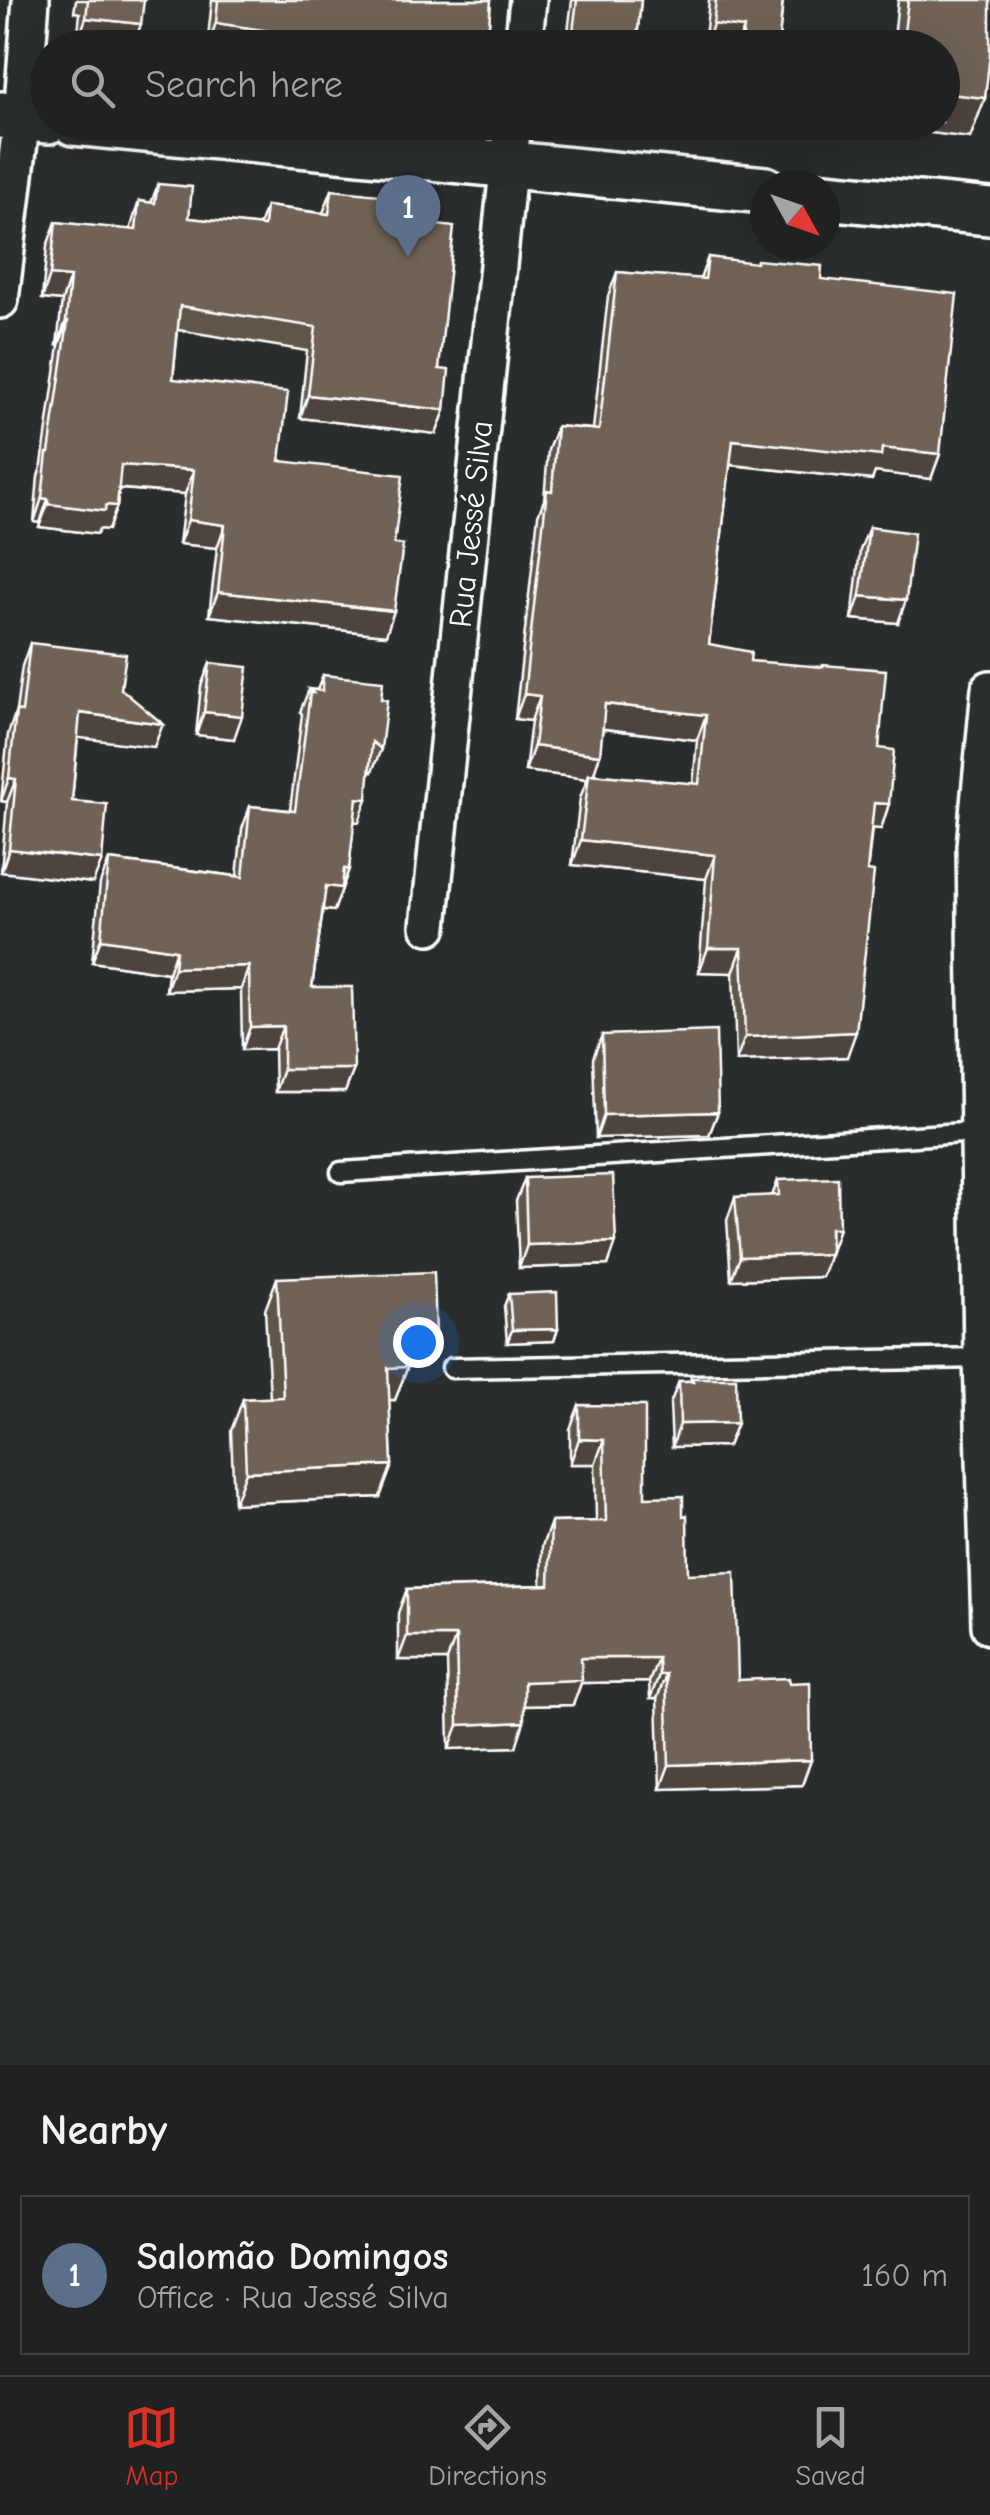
<!DOCTYPE html>
<meta charset="utf-8">
<style>
:root{--surface:#202222;--page:#282a2a;--text:#f1f3f6;--muted:#a2a4a5;--line:#3d3f40;--accent:#d93025}
body{margin:0;font-family:"Comic Neue",sans-serif;background:var(--page);color:var(--text)}
.compass{position:absolute;left:750px;top:170px;width:90px;height:90px;border-radius:50%;background:var(--surface);box-shadow:0 10px 40px #0002;rotate:130deg}
.you{position:absolute;left:418px;top:1342px;width:35px;height:35px;margin:-25px;border:8px solid #fff;border-radius:50%;background:#1a73e8;box-shadow:0 0 0 15px #1a73e833}
.badge{display:grid;place-items:center;width:65px;height:65px;border-radius:50%;background:var(--accent);color:#fff;font-size:32px;font-weight:700}
.pin{position:absolute;translate:-50% -82px;filter:drop-shadow(0 2px 5px #0008)}
.pin::after{content:'';position:absolute;top:52px;width:35px;height:30px;background:inherit;clip-path:polygon(0 0,100% 0,50% 100%)}
.list{margin:0;padding:0;list-style:none}
h2{display:flex;justify-content:space-between;align-items:center;height:130px;margin:0;padding:0 40px;font-size:42px}
h2 small{font-size:32px;font-weight:400;color:var(--muted)}
.list li{display:grid;grid-template-columns:65px 1fr auto;gap:30px;align-items:center;box-sizing:border-box;height:160px;margin:0 20px 20px;padding:0 20px;border:2px solid var(--line);border-radius:0px}
.list b{display:block;font-size:38px;white-space:nowrap}
.list p{margin:0;font-size:32px;white-space:nowrap;color:var(--muted)}
.list em{font-size:32px;font-style:normal;color:var(--muted)}
.icon{flex:none;width:55px;height:55px;fill:none;stroke:currentColor;stroke-width:2;stroke-linecap:round;stroke-linejoin:round}
.map{position:relative;flex:none;width:990px;height:2065px;overflow:hidden}
.search{position:absolute;background:var(--surface);box-shadow:0 10px 40px #0002;left:30px;right:30px;top:30px;height:110px;display:flex;align-items:center;gap:25px;box-sizing:border-box;padding:0 35px;border-radius:55px;color:var(--muted);font-size:38px}
.sheet{height:310px;background:var(--surface)}
nav{display:flex;justify-content:space-around;align-items:center;box-sizing:border-box;height:140px;border-top:2px solid var(--line);background:var(--surface);font-size:28px;color:var(--muted)}
nav a{display:grid;justify-items:center;gap:5px}
nav .on{color:var(--accent)}
.map>svg:first-child{display:block}
</style>
<div class="map">
<svg width="990" height="2065" viewBox="0 0 990 2065">
<rect width="100%" height="100%" fill="#2a2d2e"/>
<filter id="ink" filterUnits="userSpaceOnUse"><feTurbulence type="fractalNoise" baseFrequency=".01" numOctaves="2"/><feDisplacementMap in="SourceGraphic" scale="20" xChannelSelector="R" yChannelSelector="G"/><feConvolveMatrix kernelMatrix="1 2 1 2 8 2 1 2 1" color-interpolation-filters="sRGB"/></filter>
<g filter="url(#ink)">
<g fill="none" stroke-linecap="round" stroke-linejoin="round">
<!-- service casing -->
<g stroke="#fff" stroke-width="25">
<path id="service" d="M341 1172 979 1132
M452 1368 982 1358"/>
</g>
<!-- minor casing -->
<g stroke="#fff" stroke-width="42">
<path id="minor" d="M523 48 528 0
M0 300 22 117 31 0
M990 689 975 846 982 1358 990 1626
M429 926 513 122"/>
</g>
<!-- tertiary casing -->
<g stroke="#fff" stroke-width="52">
<path id="tertiary" d="M0 115 48 120
M74 122 765 190
M825 196 990 212"/>
</g>
<!-- service -->
<use href="#service" stroke="#2a2d2e" stroke-width="18"/>
<!-- minor -->
<use href="#minor" stroke="#2a2d2e" stroke-width="35"/>
<!-- tertiary -->
<use href="#tertiary" stroke="#2a2d2e" stroke-width="45"/>
</g>
<!-- wall -->
<path fill="#5f544a" stroke="#fff" stroke-width="2.5" fill-rule="evenodd" d="M76 0H144L77 42 80 13 74 12Z
M212 0H491L487 48 207 47Z
M572 0H641L636 48H566Z
M709 0H783L778 48H704Z
M898 0H990L985 98 970 138 884 127V122H942V48H893Z
M158 184 189 218 259 226 266 206 323 213 332 190 397 220 439 369 445 410 436 434 300 418 307 351 178 330 173 379 394 544 386 635 209 616 217 548 179 544 185 494 119 489 117 506 108 530 99 529 97 534 39 527 40 523 34 522 38 476 42 464 59 345H57L62 301 42 299 47 246 56 222 130 230 139 201 151 203Z
M708 257 821 279 940 454 931 479 875 472 872 480 730 465 709 644 750 661 879 748 889 804 881 829 872 828 847 1057 736 1061 733 973 699 972 706 879 572 865 580 798 587 779 525 771 531 721 515 719 538 515 544 500 548 450 557 426 593 429 608 296 617 272 700 279ZM603 729 697 740 693 784 593 774Z
M869 527 898 623 852 619 860 550Z
M30 643 121 689 154 747 78 737 72 801 93 883 1 872 7 802 1 801 8 734 16 711 22 666Z
M210 663 234 739 196 735 201 686Z
M323 675 381 699V749L372 772 370 770 359 822 354 821 349 869 334 911 323 910 312 987 354 1069 345 1092H275L274 1049 242 1050 241 989 166 991 168 973 92 962 100 883 109 860 237 876 242 829 250 806 290 810 302 714 300 712 309 689 317 690Z
M602 1035 718 1112 709 1135 596 1138 593 1058Z
M525 1178 616 1242 608 1265 519 1268 516 1201Z
M778 1180 839 1228 822 1277 731 1280 727 1220 735 1197 772 1196Z
M277 1278 436 1334 425 1366H408L395 1400H389L392 1465 380 1497 234 1504 231 1431 243 1399 270 1398 265 1310Z
M509 1294 558 1329 554 1341 507 1343 504 1306Z
M691 1378 737 1423 728 1446 672 1447 670 1404 679 1381H690Z
M579 1405 645 1497 683 1516 688 1574 738 1680 790 1683 811 1760 802 1785 660 1789 657 1699H650L649 1682 581 1683 573 1705 524 1706 516 1747 449 1749 447 1660H398V1613L407 1589 541 1585 542 1546 551 1522 596 1521 595 1464H570V1429Z"/>
<!-- shaded-wall -->
<path fill="#4e453c" stroke="#fff" stroke-width="2.5" d="M86 18 141 24 133 48 77 42Z
M216 23 304 36 300 48 207 47Z
M713 24 744 28 736 48H705Z
M303 40 346 46V48H301Z
M942 93 985 98 970 138 884 127 885 122H942Z
M50 275 70 277 62 301 42 299Z
M66 321H68L59 345H57Z
M308 395 445 410 436 434 300 418Z
M733 440 882 448 940 454 931 479 875 472 872 480 724 464Z
M121 465 194 470 185 494 112 488Z
M42 498 48 499 40 523 34 522Z
M48 504 106 505 117 506 108 530 99 529 97 534 39 527Z
M188 520 225 525 217 548 179 544Z
M218 592 394 611 386 635 209 616Z
M860 596 906 600 898 623 852 619Z
M524 694 540 696 531 721 515 719Z
M605 704 706 715 697 740 597 728Z
M204 712 242 716 234 739 196 735Z
M80 713 163 724 154 747 72 737Z
M534 746 600 755 592 779 589 774 587 779 525 771Z
M9 778 16 779 7 802 1 801Z
M357 798 367 799 359 822 348 821Z
M874 803 889 804 881 829 866 828Z
M581 840 715 855 706 879 572 865Z
M9 849 102 860 93 883 1 872Z
M344 869H349L334 911 318 909 326 886Z
M101 939 176 950 168 973 92 962Z
M708 948H742L733 973 699 972Z
M249 966 241 989 166 991 174 968Z
M283 1026 274 1049 242 1050 250 1027Z
M856 1032 847 1057 736 1061 745 1037Z
M283 1069H354L345 1092H275Z
M718 1112 709 1135 596 1138 604 1115Z
M830 1228H839L831 1251Z
M616 1242 608 1265 519 1268 527 1245Z
M830 1254 822 1277 731 1280 740 1257Z
M558 1329 554 1341 507 1343 512 1330Z
M410 1334H436L425 1366H408L395 1400H376L388 1368Z
M737 1423 728 1446 672 1447 680 1424Z
M579 1439 604 1440 595 1464H570Z
M392 1465 380 1497 234 1504 246 1472Z
M407 1636H456L447 1660H398Z
M581 1658H658L649 1682 581 1683 573 1705 515 1706 524 1682Z
M666 1674 657 1699H650L659 1675Z
M524 1722 516 1747 449 1749 458 1725Z
M811 1760 802 1785 660 1789 669 1765Z"/>
<!-- building -->
<path fill="#6f6256" stroke="#fff" stroke-width="2.5" d="M88 0H144L141 24 86 18Z
M218 0H491L487 48H346V46L303 40 304 36 216 23Z
M577 0H641L636 48H571Z
M716 0H783L778 48H741L744 28 713 24Z
M908 0H990V54L985 98 942 93V48H902Z
M158 184 192 187 189 218 264 226 266 206 329 214 332 190 400 197 397 220 454 227 439 369 449 370 445 410 308 395 316 327 180 306 173 379 288 392 280 461 403 475 394 544 403 545 394 611 218 592 225 525 188 520 194 470 121 465 117 506 106 505 105 511 48 504V499L42 498 47 453H49L68 321H66L70 277 50 275 56 222 136 230 139 201 155 203Z
M708 257 756 263 757 260 822 266 821 279 957 294 940 454 882 448 881 456 733 440 709 644 751 652 750 661 823 667V665L886 670 879 748 894 750 889 804 874 803 867 871 874 872 856 1032 745 1037 742 948H708L715 855 581 840 589 774 699 784 706 715 605 704 600 755 534 746 540 696 524 694 547 490 552 491 557 426 599 430 617 272 705 279Z
M869 527 914 533 906 600 860 596Z
M30 643 126 654 121 689 163 724 80 713 72 801 107 804 102 860 9 849 16 779 9 778 16 711 22 712Z
M210 663 248 667 242 716 204 712Z
M323 675 383 681 381 699 387 700 381 749 372 742 367 799 357 798 349 869H344L342 888 326 886 312 987H352L354 1069H283V1026L250 1027 249 966 174 968 176 950 101 939 109 860 243 877 250 806 295 811 310 693H313L309 689 322 691Z
M716 1031 718 1112 604 1115 602 1035Z
M613 1175 616 1242 527 1245 525 1178Z
M838 1178 839 1228H830V1254L740 1257 735 1197 779 1195 778 1180Z
M434 1272 436 1334H410L411 1358H406V1367L388 1368 392 1465 246 1472 243 1399 283 1397 277 1278Z
M557 1292 558 1329 512 1330 509 1294Z
M691 1378H736L737 1423 680 1424 679 1381H693Z
M579 1405 645 1406V1497L683 1496V1516L687 1515 688 1574 735 1572 738 1680 789 1678 790 1683 810 1682 811 1760 669 1765 666 1674 659 1675 658 1658H581L582 1680 524 1682V1722L458 1725 456 1636H407V1589L549 1585 551 1522 606 1521 604 1440 579 1439Z"/>
</g>
<g text-anchor="middle" dominant-baseline="central" stroke-width="8" stroke-linejoin="round" paint-order="stroke">
<!-- street labels -->
<g font-size="32" fill="#fff" stroke="#2a2d2e">
<text transform="translate(471 524) rotate(-84)">Rua Jessé Silva</text>
</g>
</g>
</svg>
<svg class="compass" viewBox="-18 -18 36 36"><path d="M0-13l5 13h-10z" fill="#e53935"/><path d="M0 13l5-13h-10z" fill="#a2a4a5"/></svg>
<div class="you"></div>
<div class="pin badge" style="left:408px;top:257px;background:#5c6f8a">1</div>
<div class="search"><svg class="icon" aria-label="search" viewBox="0 0 24 24"><circle cx="10" cy="10" r="6"/><path d="M15 15l6 6"/></svg>Search here</div>
</div>
<section class="sheet">
<h2>Nearby<small></small></h2>
<ul class="list">
<li><span class="badge" style="background:#5c6f8a">1</span><div><b>Salomão Domingos</b><p>Office · Rua Jessé Silva</p></div><em>160 m</em></li>
</ul>
</section>
<nav>
<a class="on"><svg class="icon" aria-label="map" viewBox="0 0 24 24"><path d="M3 6l6-2 6 2 6-2v14l-6 2-6-2-6 2zM9 4v14M15 6v14"/></svg>Map</a>
<a><svg class="icon" aria-label="directions" viewBox="0 0 24 24"><path d="M12 3l9 9-9 9-9-9zM9 14v-3h6M13 9l2 2-2 2"/></svg>Directions</a>
<a><svg class="icon" aria-label="saved" viewBox="0 0 24 24"><path d="M7 4h10v16l-5-4-5 4z"/></svg>Saved</a>
</nav>
